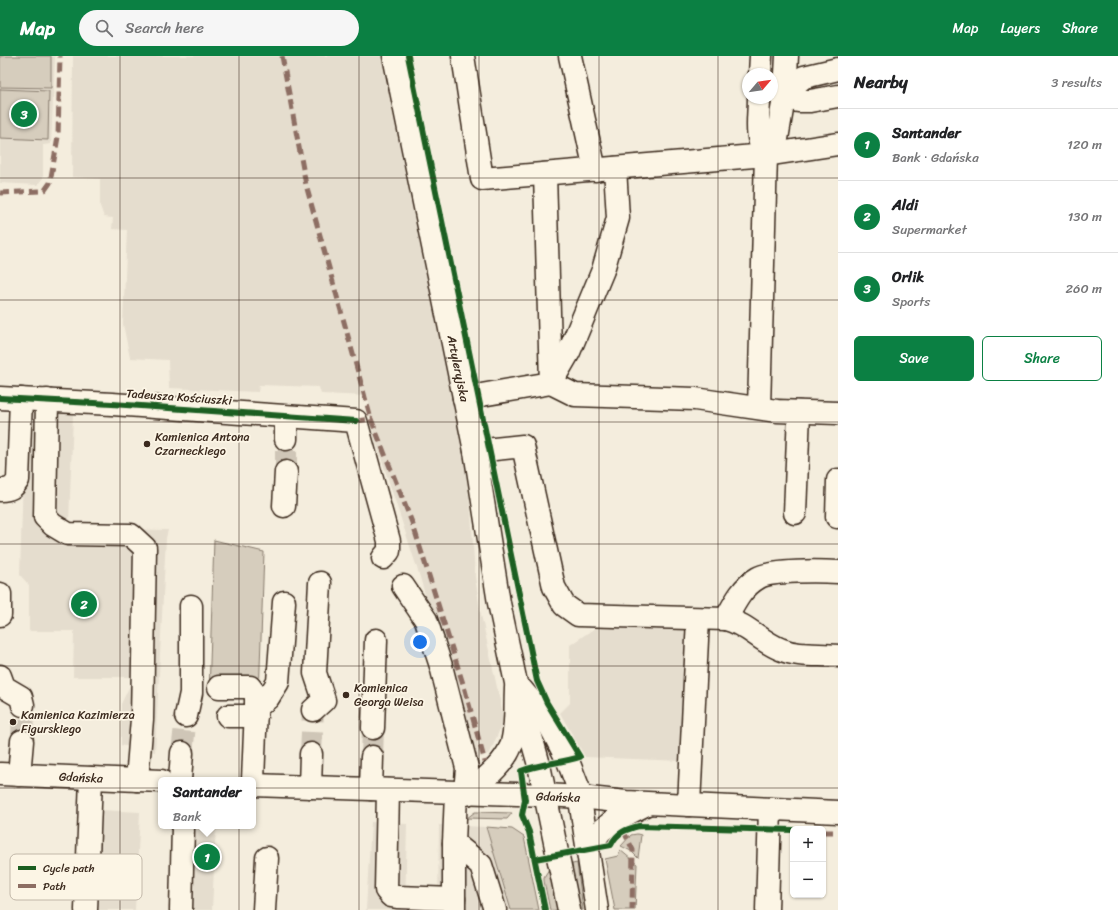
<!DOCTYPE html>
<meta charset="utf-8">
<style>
:root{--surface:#fff;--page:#f6f6f6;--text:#202124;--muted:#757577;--line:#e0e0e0;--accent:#0b8043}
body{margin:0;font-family:Sriracha,sans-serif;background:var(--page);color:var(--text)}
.controls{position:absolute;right:12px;bottom:12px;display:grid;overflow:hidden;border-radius:6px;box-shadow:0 1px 3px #0004}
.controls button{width:36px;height:36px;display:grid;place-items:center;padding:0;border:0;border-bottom:1px solid var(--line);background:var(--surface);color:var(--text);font:20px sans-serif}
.compass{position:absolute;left:742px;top:12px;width:36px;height:36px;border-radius:50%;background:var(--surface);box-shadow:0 1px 3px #0004;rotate:61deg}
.you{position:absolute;left:420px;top:586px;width:14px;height:14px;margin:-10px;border:3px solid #fff;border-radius:50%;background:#1a73e8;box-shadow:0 0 0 6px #1a73e833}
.badge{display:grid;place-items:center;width:26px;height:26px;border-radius:50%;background:var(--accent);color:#fff;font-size:13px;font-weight:700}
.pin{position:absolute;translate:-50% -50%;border:2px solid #fff;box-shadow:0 1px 4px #0006}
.popup{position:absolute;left:158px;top:721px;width:98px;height:52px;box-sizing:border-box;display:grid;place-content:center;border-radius:6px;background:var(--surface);filter:drop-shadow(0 1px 3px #0005);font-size:13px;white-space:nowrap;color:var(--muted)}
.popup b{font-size:15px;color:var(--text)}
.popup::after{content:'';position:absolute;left:50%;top:100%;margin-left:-8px;border:8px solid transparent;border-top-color:var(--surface)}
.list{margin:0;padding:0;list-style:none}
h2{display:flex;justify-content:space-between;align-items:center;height:52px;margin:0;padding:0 16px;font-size:17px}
h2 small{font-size:13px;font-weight:400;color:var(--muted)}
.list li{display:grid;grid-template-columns:26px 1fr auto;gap:12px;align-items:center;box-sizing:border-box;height:72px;padding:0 16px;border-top:1px solid var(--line)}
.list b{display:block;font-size:15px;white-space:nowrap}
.list p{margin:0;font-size:13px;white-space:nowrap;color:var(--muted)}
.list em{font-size:13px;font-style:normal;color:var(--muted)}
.actions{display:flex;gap:8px;padding:12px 16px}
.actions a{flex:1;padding:9px 0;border:1px solid var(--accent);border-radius:6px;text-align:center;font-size:14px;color:var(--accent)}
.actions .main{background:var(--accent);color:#fff}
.icon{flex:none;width:22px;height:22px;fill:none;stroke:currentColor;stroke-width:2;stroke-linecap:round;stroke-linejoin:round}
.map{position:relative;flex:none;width:838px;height:854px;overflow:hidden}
header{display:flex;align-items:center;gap:24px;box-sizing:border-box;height:56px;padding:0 20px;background:var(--accent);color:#fff}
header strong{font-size:19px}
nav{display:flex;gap:22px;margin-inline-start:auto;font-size:14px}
.search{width:280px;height:36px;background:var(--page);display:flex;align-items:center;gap:10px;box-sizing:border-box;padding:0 14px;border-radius:22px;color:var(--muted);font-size:15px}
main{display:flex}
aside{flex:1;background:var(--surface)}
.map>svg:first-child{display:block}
</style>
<header>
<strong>Map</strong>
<div class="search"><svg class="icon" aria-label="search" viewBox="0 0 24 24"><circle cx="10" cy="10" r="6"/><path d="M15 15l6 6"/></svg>Search here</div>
<nav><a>Map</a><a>Layers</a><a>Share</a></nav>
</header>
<main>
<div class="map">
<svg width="838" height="854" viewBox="0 0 838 854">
<rect width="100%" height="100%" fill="#f4eddd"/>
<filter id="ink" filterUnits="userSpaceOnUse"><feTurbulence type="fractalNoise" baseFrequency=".025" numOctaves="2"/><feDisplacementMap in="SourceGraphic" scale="8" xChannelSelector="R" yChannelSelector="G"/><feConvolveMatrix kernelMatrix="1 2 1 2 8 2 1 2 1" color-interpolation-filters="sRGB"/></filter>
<g filter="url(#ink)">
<!-- built -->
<path fill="#e5ddce" d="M0 0H55L51 88 43 89V122L37 129 0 127Z
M73 0H381L464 401 471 456 475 521 480 554 504 663 490 697 473 705 419 518 373 377 368 340 321 338 319 331 259 329 258 336 169 332 168 304 130 302 123 268 127 174 112 173 113 162 104 161 100 150V123L72 121Z
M25 354 73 358 69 468 117 473 168 474 166 482 155 696 121 689V648L134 621H73L74 575H29V529L20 519Z
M601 568 688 572 682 705 585 701 560 657 570 647V589Z
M99 754 140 756 135 854H94Z
M371 766 407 768 405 854H366Z
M439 769 486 771 511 854H438Z
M178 770H216L212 854H176Z"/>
<!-- green -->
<path fill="#d6cdbd" stroke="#887c6e" d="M0 0H51V32L0 31Z
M0 33 49 35 48 84 0 82Z
M214 484 264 496 259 640 209 638Z
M475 756H478L512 757 507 763 467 762Z
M486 771 512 773 524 781 539 854H511Z
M637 778 641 779 638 802 631 795 621 790 631 779Z
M620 794 637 808 635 854H615L605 803 618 800Z
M577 807 583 854H577L568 809Z
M554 812 562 854H550L544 825V821L549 813Z"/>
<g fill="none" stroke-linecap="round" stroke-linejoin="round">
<!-- minor-tunnel -->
<path stroke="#cfc6b7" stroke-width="22" stroke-dasharray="22 11" stroke-linecap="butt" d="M286 416V383
M22 685 23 649
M182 697 186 660
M311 698 313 654
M372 701 373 672"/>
<!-- minor casing -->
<g stroke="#3b2a1e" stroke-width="25">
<g id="minor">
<path d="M463 0 482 123 766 99 838 88"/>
<path d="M570 0 595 114"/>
<path d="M760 18 761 0"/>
<path d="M785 36 798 45H810L838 40"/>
<path d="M776 37 785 36 804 21 838 13"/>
<path d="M766 99 774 90 777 83 785 36 787 0"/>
<path d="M545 118 551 327 575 339 695 343 777 355 838 357"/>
<path d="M0 342 112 348 356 365 389 485V495L383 502"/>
<path d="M464 342 551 327 569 296 603 214 618 162 615 112"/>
<path d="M47 344 45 461 53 469 68 478 131 479 145 492 142 663 137 724"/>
<path d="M759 352 766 99C754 82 759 62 759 42"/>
<path d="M286 361V383"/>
<path d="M475 395 523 390 554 531 564 549 578 559 726 563C734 548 742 531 758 522 771 514 821 515 838 516"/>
<path d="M0 434C10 434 13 432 18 424L21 343"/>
<path d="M284 450 286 416"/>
<path d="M795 457 799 356"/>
<path d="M837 461 838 424"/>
<path d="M403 530 426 564 441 610 467 712 465 737"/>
<path d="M0 559V538"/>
<path d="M726 563C747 568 760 585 780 593 798 601 818 598 838 600"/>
<path d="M0 620 4 631 21 641 23 649"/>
<path d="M219 631H250L256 639V652"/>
<path d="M313 654 324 644 315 617 320 527"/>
<path d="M186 660 191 637V550"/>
<path d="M228 660H256"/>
<path d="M373 672 376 584"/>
<path id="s1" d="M0 718 161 725"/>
<path d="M19 719 22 685"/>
<path d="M180 724 182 697"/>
<path d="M253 724 256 652 268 642 278 626 284 546"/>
<path d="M253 729 546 739"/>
<path d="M310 731 311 698"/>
<path d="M371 733 372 701"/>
<path d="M388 734 386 834 391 840 397 841 454 843"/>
<path d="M467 738C483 724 503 710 511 690 517 673 515 650 516 632"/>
<path d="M689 749 698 563"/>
<path d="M454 787 481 809 495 854"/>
<path d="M86 854 91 722"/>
<path d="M181 854 183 770"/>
<path d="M264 854 267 802"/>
<path d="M454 854V787L456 737"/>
<path d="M767 854 770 753"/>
</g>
</g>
<!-- major casing -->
<g stroke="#3b2a1e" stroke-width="25">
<g id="major">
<path id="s2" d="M394 0 475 395 499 547 516 627 539 709 569 854"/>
<path d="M522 634 547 664 568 705 578 731 597 854"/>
<path d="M546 739 580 741 626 746 838 756"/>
<path d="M587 793 601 775 613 765 647 748"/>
</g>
</g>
<!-- minor -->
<use href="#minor" stroke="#fcf5e5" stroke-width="22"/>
<!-- major -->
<use href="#major" stroke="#fcf5e5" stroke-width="22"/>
<!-- quiet -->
<path stroke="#8d6e63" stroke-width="5" stroke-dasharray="10 5" stroke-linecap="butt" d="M282 0 306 129 371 363
M0 137 42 135 45 134 50 127 58 81 60 0
M356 365 371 363 413 469 465 634 485 706
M623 774 633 794 632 854
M823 776H838"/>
<!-- cycleway casing -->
<g stroke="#fcf5e5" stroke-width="8">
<path id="cycleway" d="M408 0 537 625 547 647 580 701C560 707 540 708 521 715L525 744 522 759 529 776 545 854
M0 342 112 348 356 365
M535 803 611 789C617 776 627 773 639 770L793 774"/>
</g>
<!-- cycleway -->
<use href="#cycleway" stroke="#1b5e20" stroke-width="6"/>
</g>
</g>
<!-- grid -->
<path fill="none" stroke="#3b2a1e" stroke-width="1" stroke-opacity="0.55" d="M120 0V854M239 0V854M359 0V854M479 0V854M599 0V854M718 0V854M0 122H838M0 244H838M0 366H838M0 488H838M0 610H838M0 732H838"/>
<!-- markers -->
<g fill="#3b2a1e" stroke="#fcf5e5" stroke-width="1.5">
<circle cx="147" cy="388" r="4"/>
<circle cx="346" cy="639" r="4"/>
<circle cx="13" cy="666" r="4"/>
</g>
<g text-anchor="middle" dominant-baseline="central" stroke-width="3.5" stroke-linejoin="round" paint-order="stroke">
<!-- street labels -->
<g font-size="12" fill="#3b2a1e" stroke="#fcf5e5">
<text stroke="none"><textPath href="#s2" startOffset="319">Artyleryjska</textPath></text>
<text transform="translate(179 341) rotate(4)">Tadeusza Kościuszki</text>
<text stroke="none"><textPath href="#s1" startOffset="81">Gdańska</textPath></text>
<text transform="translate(558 741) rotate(2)">Gdańska</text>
</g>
<!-- poi labels -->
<g font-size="12" fill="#3b2a1e" stroke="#fcf5e5" text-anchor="start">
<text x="155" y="381">Kamienica Antona<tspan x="155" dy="14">Czarneckiego</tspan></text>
<text x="354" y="632">Kamienica<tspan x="354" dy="14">Georga Weisa</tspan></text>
<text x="21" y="659">Kamienica Kazimierza<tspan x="21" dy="14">Figurskiego</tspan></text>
</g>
</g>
<!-- legend -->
<rect x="10" y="798" width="132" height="46" rx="6" fill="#fcf5e5" stroke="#c2b8a9" stroke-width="1"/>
<rect x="18" y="810" width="18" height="4" fill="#1b5e20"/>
<rect x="18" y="828" width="18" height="4" fill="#8d6e63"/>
<g font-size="11" fill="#3b2a1e">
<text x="43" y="816">Cycle path</text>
<text x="43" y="834">Path</text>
</g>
</svg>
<div class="controls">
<button>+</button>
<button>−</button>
</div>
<svg class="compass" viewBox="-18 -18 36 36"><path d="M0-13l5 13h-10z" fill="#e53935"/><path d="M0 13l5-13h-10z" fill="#757577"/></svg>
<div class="you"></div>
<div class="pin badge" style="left:207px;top:801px">1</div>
<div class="popup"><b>Santander</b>Bank</div>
<div class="pin badge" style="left:84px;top:548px">2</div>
<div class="pin badge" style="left:24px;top:58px">3</div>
</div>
<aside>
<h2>Nearby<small>3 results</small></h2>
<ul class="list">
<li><span class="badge">1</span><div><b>Santander</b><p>Bank · Gdańska</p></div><em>120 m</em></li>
<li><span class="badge">2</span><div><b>Aldi</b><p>Supermarket</p></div><em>130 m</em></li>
<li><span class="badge">3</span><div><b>Orlik</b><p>Sports</p></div><em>260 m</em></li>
</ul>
<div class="actions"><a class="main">Save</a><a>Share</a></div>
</aside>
</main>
